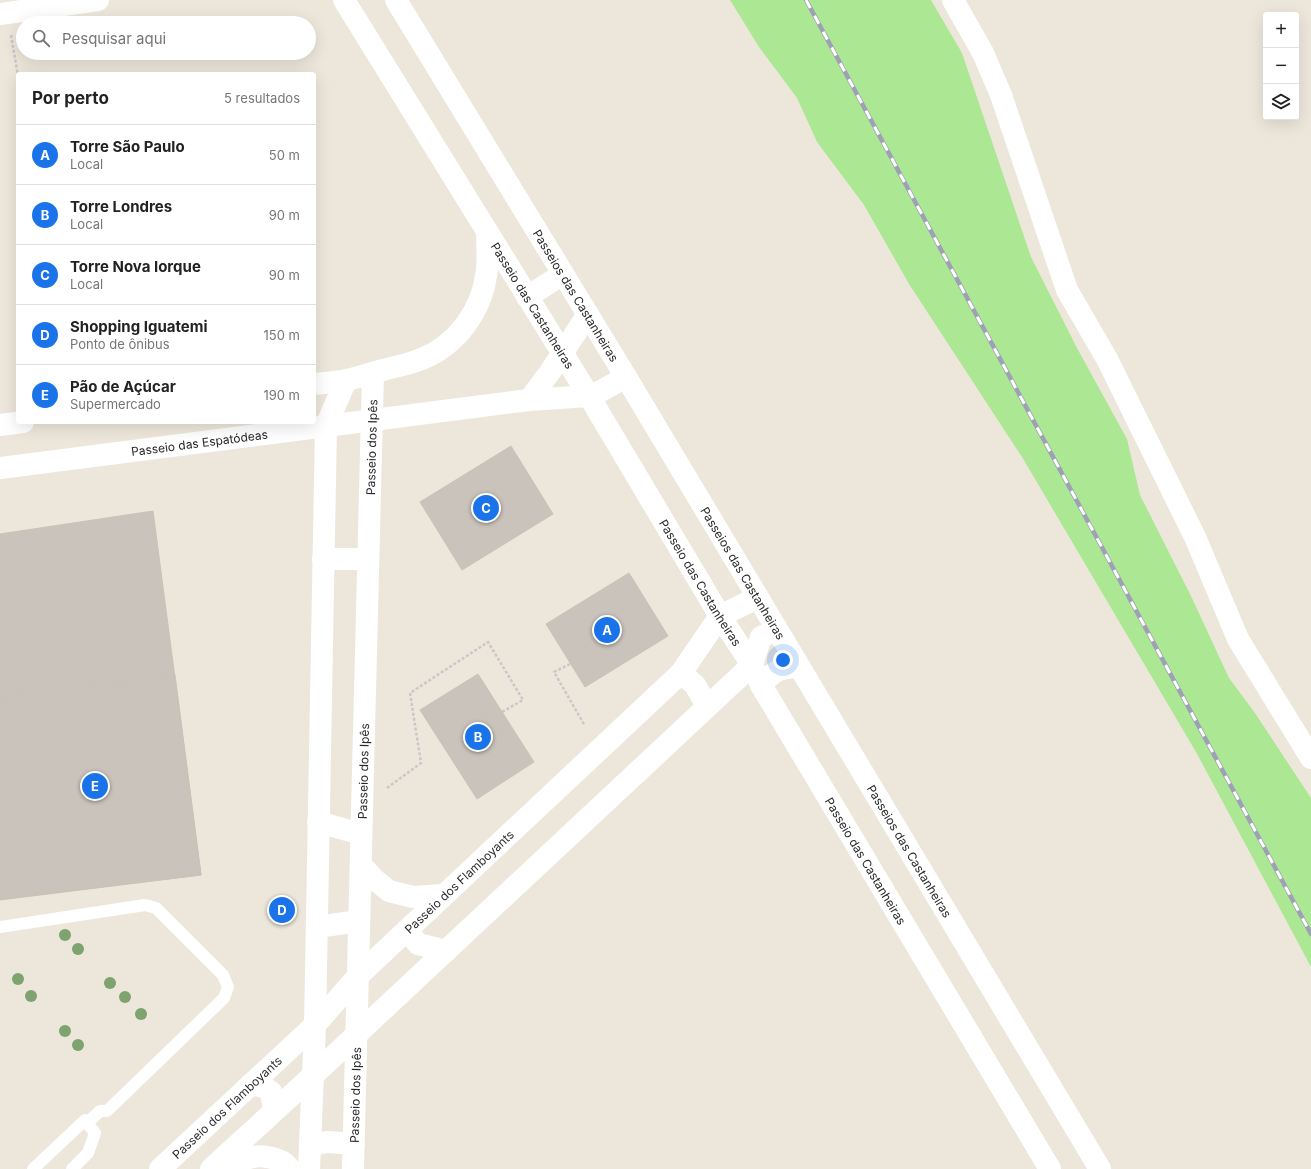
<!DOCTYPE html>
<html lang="pt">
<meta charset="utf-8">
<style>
:root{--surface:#fff;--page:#f6f6f6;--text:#222;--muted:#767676;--line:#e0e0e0;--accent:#1a73e8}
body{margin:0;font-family:Inter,sans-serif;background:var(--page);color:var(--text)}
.controls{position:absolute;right:12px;top:12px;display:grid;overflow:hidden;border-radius:4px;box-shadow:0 4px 16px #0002}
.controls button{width:36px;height:36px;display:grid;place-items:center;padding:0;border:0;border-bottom:1px solid var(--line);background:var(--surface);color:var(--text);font:20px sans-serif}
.you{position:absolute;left:783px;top:660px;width:14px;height:14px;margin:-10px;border:3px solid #fff;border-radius:50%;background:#1a73e8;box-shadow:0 0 0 6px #1a73e833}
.badge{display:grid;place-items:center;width:26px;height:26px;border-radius:50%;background:var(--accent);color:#fff;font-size:13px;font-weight:700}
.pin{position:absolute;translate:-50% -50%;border:2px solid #fff;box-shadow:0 1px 4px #0006}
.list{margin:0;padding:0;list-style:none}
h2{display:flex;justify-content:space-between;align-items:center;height:52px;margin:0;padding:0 16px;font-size:17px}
h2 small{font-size:13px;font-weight:400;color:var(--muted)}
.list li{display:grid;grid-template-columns:26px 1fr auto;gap:12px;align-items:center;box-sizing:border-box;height:60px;padding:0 16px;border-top:1px solid var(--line)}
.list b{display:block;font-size:15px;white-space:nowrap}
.list p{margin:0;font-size:13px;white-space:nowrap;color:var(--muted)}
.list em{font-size:13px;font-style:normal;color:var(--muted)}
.icon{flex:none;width:22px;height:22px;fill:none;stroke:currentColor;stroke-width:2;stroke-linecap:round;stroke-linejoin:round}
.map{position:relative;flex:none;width:1311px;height:1169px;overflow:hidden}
.search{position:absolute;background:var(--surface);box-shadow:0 4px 16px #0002;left:16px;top:16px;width:300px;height:44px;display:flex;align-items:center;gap:10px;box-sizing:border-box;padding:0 14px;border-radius:22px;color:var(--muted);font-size:15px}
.panel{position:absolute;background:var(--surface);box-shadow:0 4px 16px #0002;left:16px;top:72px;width:300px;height:352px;border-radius:4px}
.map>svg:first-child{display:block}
</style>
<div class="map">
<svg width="1311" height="1169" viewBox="0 0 1311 1169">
<rect width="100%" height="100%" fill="#ede7db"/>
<!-- green -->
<path fill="#ace794" d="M730 0H931L962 53 1031 257 1077 348 1127 439 1140 495 1191 596 1229 678 1255 713 1311 798V967L1196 752 1022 457 909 284 864 205 817 142 797 98 759 47Z"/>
<!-- building -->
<path fill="#c9c3bb" stroke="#c9c3b5" d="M511 446 553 514 462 570 420 502Z
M153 511 201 875 0 899V534Z
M629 573 668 636 585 687 546 624Z
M478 674 534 762 477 799 420 710Z
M175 675 201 875 0 900V697Z"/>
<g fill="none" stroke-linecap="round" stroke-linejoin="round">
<!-- path -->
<path stroke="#c8c8c8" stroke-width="2.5" stroke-dasharray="3 2" stroke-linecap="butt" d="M11 35 18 76
M570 664 554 672 585 726
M387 788 421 763 410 693 488 642 523 700 502 712"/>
<!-- lane -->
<path stroke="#fff" stroke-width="12" d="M0 927 145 905 156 908 223 975 228 987 224 998 107 1111H100L87 1123 95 1133 88 1153 72 1169
M33 1169 85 1120"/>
<!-- street -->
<g stroke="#fff" stroke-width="22">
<path id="s1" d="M344 0 589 396 720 616 752 665 761 685 1050 1169"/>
<path id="s2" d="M396 0 626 377 1100 1169"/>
<path d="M953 0 983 53 1001 95 1067 290 1107 359 1195 537 1238 639 1311 758"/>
<path d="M0 14 98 0"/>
<path d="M527 297 563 274"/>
<path d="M314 384C325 383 337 382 347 380 359 377 371 373 383 370 397 366 411 364 424 358 457 344 481 311 486 276 489 262 487 247 487 233"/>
<path d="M529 400 550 372 588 314"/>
<path d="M0 425 23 422"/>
<path id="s3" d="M0 468 529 400 589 396 601 391 626 377"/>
<path d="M323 559H368"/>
<path d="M681 673 695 685 707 706"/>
<path d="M761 685C774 671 779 667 799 667"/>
<path d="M318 822 361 834"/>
<path d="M361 865 374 879 389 891 413 897 444 895"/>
<path d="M317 927 359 921"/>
<path d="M407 930 418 944 446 951"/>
<path d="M251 1084 264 1087 271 1092 274 1110"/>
<path d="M310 1144 329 1142 354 1144"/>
<path id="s4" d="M160 1169 315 1025 358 976 681 673 720 616 757 598"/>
<path d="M211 1169C260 1124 309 1080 357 1034L752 665 761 637 777 630"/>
<path d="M223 1169C243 1160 256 1151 278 1160 284 1162 286 1164 290 1169"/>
<path d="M309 1169 315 1025 326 426 346 380"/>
<path id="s5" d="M353 1169 373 373"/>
</g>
<!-- rail casing -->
<g stroke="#9ea0b6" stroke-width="4.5">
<path id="rail" d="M806 0 1311 934"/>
</g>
<!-- rail -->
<use href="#rail" stroke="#fff" stroke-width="3" stroke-dasharray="9" stroke-linecap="butt"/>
</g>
<!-- trees -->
<g fill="#7ea36f">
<circle cx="65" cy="935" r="6"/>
<circle cx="78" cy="949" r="6"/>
<circle cx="18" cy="979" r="6"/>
<circle cx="110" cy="983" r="6"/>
<circle cx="31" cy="996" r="6"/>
<circle cx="125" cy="997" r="6"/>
<circle cx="141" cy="1014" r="6"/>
<circle cx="65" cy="1031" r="6"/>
<circle cx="78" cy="1045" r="6"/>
</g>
<g text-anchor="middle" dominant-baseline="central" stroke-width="3" stroke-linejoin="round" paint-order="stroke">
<!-- street labels -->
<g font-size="12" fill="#2a2a2a" stroke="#fff">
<text stroke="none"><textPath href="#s2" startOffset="346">Passeios das Castanheiras</textPath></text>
<text stroke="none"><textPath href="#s1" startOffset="359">Passeio das Castanheiras</textPath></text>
<text stroke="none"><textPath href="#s3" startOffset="201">Passeio das Espatódeas</textPath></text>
<text stroke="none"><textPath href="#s5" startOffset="722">Passeio dos Ipês</textPath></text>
<text stroke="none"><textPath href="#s2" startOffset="670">Passeios das Castanheiras</textPath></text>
<text stroke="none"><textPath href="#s1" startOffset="683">Passeio das Castanheiras</textPath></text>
<text stroke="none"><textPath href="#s5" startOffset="398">Passeio dos Ipês</textPath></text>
<text stroke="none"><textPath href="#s2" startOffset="994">Passeios das Castanheiras</textPath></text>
<text stroke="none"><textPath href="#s1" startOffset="1007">Passeio das Castanheiras</textPath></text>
<text stroke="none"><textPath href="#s4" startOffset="415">Passeio dos Flamboyants</textPath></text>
<text stroke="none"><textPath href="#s5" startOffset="74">Passeio dos Ipês</textPath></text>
<text stroke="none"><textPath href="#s4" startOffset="91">Passeio dos Flamboyants</textPath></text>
</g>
</g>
</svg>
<div class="controls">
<button>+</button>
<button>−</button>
<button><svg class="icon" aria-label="layers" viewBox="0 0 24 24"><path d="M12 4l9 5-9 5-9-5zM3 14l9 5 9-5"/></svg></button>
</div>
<div class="you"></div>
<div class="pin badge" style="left:607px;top:630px">A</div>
<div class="pin badge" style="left:478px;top:737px">B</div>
<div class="pin badge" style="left:486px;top:508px">C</div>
<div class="pin badge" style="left:282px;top:910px">D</div>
<div class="pin badge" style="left:95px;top:786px">E</div>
<div class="search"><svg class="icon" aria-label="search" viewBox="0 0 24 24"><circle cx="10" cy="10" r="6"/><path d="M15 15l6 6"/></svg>Pesquisar aqui</div>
<section class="panel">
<h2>Por perto<small>5 resultados</small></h2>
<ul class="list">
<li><span class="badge">A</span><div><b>Torre São Paulo</b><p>Local</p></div><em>50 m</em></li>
<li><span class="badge">B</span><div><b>Torre Londres</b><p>Local</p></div><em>90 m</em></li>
<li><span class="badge">C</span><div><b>Torre Nova Iorque</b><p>Local</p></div><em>90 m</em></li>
<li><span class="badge">D</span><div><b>Shopping Iguatemi</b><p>Ponto de ônibus</p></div><em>150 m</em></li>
<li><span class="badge">E</span><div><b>Pão de Açúcar</b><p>Supermercado</p></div><em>190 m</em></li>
</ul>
</section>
</div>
